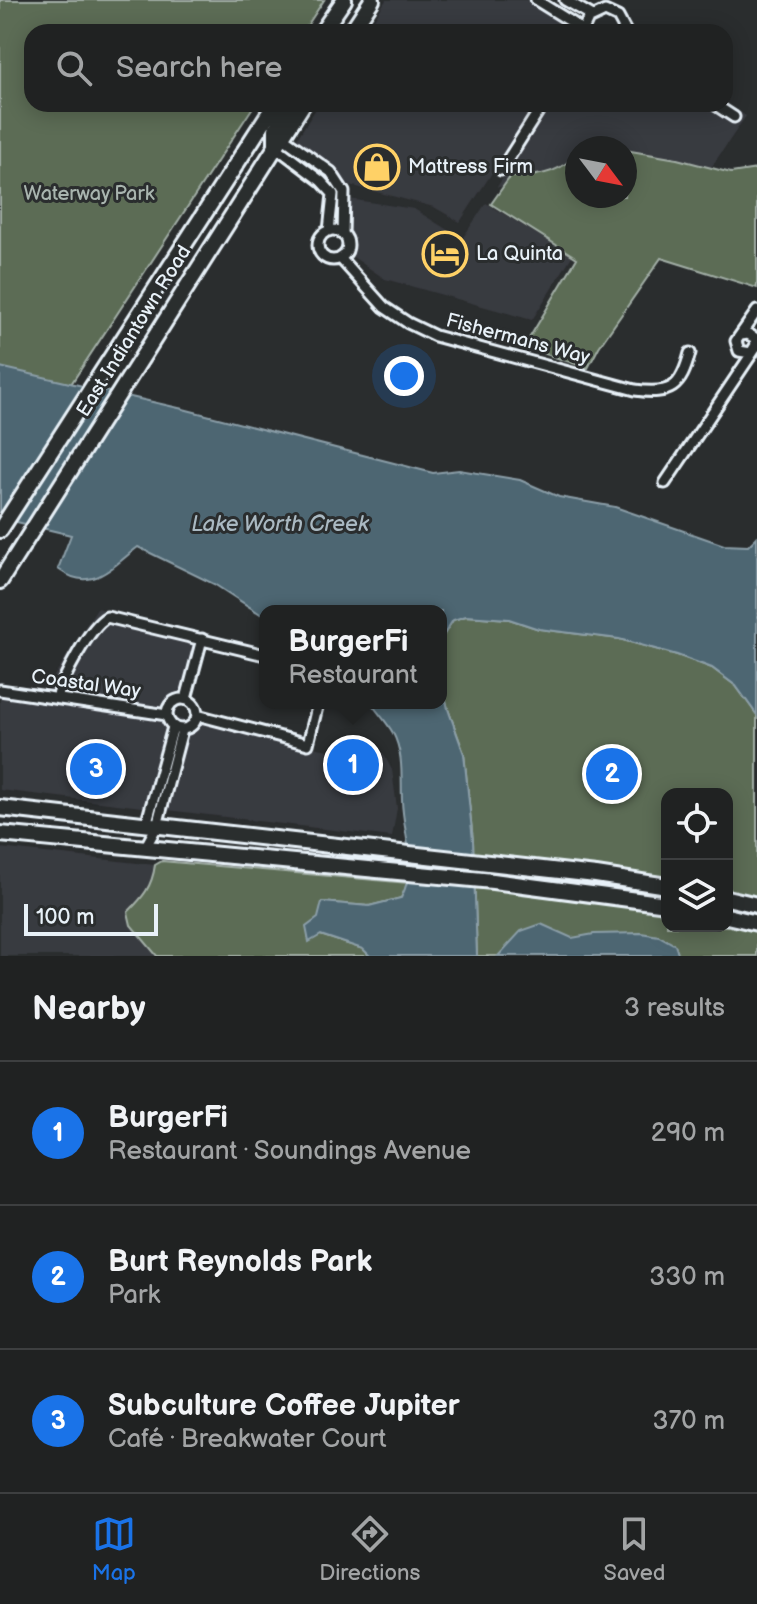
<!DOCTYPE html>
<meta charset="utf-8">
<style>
:root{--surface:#202222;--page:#2d2f2f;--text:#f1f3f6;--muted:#a2a4a5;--line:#3d3f40;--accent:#1a73e8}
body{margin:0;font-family:"Balsamiq Sans",sans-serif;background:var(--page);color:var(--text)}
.controls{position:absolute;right:24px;bottom:24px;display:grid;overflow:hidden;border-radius:16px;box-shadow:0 4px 20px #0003}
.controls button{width:72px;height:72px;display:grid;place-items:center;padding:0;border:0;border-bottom:2px solid var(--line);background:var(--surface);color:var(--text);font:40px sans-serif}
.compass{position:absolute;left:565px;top:136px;width:72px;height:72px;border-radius:50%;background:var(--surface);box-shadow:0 4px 20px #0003;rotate:122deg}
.scale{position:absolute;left:24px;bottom:20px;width:134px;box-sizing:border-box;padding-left:8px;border:4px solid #e8f1f8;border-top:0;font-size:22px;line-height:28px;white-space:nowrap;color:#e8f1f8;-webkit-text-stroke:6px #2a2d2e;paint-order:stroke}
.you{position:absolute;left:404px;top:376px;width:28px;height:28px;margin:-20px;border:6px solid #fff;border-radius:50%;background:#1a73e8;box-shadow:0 0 0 12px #1a73e833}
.badge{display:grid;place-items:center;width:52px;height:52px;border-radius:50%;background:var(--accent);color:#fff;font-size:26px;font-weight:700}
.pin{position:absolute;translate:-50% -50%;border:4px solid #fff;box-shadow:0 2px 8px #0006}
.popup{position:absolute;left:259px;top:605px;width:188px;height:104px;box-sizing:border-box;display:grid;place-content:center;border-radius:16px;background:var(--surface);filter:drop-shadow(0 2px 6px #0005);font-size:26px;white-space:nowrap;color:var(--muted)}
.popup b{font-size:30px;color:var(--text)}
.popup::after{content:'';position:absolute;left:50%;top:100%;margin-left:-16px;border:16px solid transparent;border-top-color:var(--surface)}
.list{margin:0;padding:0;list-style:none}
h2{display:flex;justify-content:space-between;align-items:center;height:104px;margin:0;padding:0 32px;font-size:34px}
h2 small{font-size:26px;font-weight:400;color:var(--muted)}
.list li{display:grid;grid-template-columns:52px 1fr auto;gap:24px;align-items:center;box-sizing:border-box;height:144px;padding:0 32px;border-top:2px solid var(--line)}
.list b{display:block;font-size:30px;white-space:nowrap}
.list p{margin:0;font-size:26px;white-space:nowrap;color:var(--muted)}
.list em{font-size:26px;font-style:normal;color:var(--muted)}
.icon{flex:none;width:44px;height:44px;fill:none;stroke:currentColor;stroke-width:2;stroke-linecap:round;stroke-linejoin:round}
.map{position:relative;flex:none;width:757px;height:956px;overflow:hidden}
.search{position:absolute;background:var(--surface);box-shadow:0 4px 20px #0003;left:24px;right:24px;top:24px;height:88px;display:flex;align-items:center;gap:20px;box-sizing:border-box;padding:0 28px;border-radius:24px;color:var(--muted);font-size:30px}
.sheet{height:536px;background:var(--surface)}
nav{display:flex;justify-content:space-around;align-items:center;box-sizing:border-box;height:112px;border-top:2px solid var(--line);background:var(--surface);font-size:22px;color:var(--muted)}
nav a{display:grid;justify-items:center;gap:4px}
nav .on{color:var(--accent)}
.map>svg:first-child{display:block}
</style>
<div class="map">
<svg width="757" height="956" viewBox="0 0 757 956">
<rect width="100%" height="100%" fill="#2a2d2e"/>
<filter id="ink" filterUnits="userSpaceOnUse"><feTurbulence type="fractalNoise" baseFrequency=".0125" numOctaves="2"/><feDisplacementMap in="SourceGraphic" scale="16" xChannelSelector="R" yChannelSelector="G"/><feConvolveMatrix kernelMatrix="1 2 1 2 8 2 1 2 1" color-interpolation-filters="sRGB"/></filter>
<g filter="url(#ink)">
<!-- built -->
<path fill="#393a40" d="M386 0H528L574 28V32H366Z
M725 103 746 116 704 178 625 181V148H577V183L497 187 551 104Z
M319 104H537L460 222 434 207 342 183 296 140Z
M349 199 414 209 462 239 486 203 572 256 532 320 385 279 343 250Z
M97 608 199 632 174 718 347 754 383 753 392 770 397 808 392 837 0 790V683L46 689Z
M0 848 155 865 153 879 146 895 161 956H0Z"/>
<!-- green -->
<path fill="#5b6c55" stroke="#a2aea6" stroke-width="2" fill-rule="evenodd" d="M0 0H324L303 32H32V104H255L71 384 0 368Z
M625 150 677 159 731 173 757 169V288L661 258 599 347 588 368 524 347 577 258 491 204 510 177C534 177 564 173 577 152V196H625Z
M466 616 509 619 539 629 619 639 677 655 712 668 736 686 757 715V956H477L473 841 464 753 448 709 441 679V639L453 620ZM667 794H727V926H667Z
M162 861 409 883 401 898 369 906 322 902 320 935 363 949 370 956H157L131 925 128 912C143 897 152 887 155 865Z"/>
<!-- water -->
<path fill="#4d6672" stroke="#8b9ea8" stroke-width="2" d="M0 367 183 409 433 473 459 470 520 480 559 497 615 507 724 545 748 546 757 537V715L736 686 712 668 677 655 619 639 539 629 509 619 466 616 453 620 441 639V611H265V617L214 584 138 547C110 568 92 594 58 569L71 535 0 518Z
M441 679 448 709 464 754 473 841 477 956H370L363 949 321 935 309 942 306 927 318 918 322 902 369 906 401 898C419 862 403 837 402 800 401 778 404 754 393 733 387 722 378 713 371 703H441Z
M541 924 572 938 594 934 641 933 659 936 675 945 679 956H498L521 931Z"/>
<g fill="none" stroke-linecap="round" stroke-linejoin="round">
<!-- street casing -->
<g stroke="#e8f1f8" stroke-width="15">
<path id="street" d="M536 0 573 23 582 31
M565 0 591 15
M582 32 588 19 605 11 618 17 626 32
M714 104 734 117
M282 137 331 172 344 192 343 235
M276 147 321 181 333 194 329 231
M501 170 543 104
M318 245a15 15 0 1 1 30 0a15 15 0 1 1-30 0Z
M340 258 384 307 408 323 435 336 635 390C671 395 681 388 690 353
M741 335 748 334 755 338 756 345 751 353 739 351 736 341 757 311
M665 483 757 346
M0 690 167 715
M57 698C63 678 89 627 107 617L265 655
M167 714a15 15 0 1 1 30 0a15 15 0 1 1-30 0Z
M186 699 202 639
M197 715 308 744 318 703
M146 825 173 727
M145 848 157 826 182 730"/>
</g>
<!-- primary casing -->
<g stroke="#e8f1f8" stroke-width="20">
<path id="primary" d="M322 32 344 0
M351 32 372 0
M276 147V129L289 104
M0 530 275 104
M0 581 303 104
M0 808 596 875 667 886
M0 834 493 881 667 904
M727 898 757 905
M727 916 757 923"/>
</g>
<!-- street -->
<use href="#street" stroke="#2a2d2e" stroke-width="9"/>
<!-- primary -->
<use href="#primary" stroke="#2a2d2e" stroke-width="14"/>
</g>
</g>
<!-- icons -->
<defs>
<g id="shop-ring" transform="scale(2.3)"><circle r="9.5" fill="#2a2d2e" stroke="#ffd166" stroke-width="1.5"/><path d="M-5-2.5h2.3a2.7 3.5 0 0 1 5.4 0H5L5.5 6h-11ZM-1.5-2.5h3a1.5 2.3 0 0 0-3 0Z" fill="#ffd166"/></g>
<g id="hotel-ring" transform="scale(2.3)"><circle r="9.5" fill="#2a2d2e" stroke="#ffd166" stroke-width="1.5"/><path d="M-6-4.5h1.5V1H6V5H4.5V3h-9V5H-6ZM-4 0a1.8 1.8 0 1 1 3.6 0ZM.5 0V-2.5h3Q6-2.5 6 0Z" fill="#ffd166"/></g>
</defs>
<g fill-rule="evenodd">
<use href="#shop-ring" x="377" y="167"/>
<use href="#hotel-ring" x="445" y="254"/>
</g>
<g text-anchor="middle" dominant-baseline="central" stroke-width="6" stroke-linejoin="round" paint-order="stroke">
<!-- poi labels -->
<g font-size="20" fill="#e8f1f8" stroke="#2a2d2e" text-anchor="start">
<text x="408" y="167">Mattress Firm</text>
<text x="476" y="254">La Quinta</text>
</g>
<!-- park labels -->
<g font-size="20" fill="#a9b5af" stroke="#2a2d2e">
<text x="89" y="194">Waterway Park</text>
</g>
<!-- street labels -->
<g font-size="20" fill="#e8f1f8" stroke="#2a2d2e">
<text transform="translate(134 331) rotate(-58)">East Indiantown Road</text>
<text transform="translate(518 339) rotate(15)">Fishermans Way</text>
<text transform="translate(86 684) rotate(8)">Coastal Way</text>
</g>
<!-- water labels -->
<g font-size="22" font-style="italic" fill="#aab9c2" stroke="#2a2d2e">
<text x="280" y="524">Lake Worth Creek</text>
</g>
</g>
</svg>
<div class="controls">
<button><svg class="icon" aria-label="locate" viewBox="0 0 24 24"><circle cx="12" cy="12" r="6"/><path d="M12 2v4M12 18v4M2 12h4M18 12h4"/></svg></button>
<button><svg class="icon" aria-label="layers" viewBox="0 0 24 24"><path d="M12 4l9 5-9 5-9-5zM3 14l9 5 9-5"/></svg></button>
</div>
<svg class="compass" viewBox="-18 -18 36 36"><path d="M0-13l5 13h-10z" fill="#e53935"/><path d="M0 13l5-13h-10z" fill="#a2a4a5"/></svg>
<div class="scale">100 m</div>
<div class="you"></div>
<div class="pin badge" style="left:353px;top:765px">1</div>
<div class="popup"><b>BurgerFi</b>Restaurant</div>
<div class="pin badge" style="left:612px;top:774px">2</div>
<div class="pin badge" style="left:96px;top:769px">3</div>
<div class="search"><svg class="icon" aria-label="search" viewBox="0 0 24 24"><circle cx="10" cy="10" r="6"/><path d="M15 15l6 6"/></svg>Search here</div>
</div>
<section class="sheet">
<h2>Nearby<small>3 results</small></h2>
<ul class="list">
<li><span class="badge">1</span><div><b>BurgerFi</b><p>Restaurant · Soundings Avenue</p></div><em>290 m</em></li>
<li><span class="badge">2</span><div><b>Burt Reynolds Park</b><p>Park</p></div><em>330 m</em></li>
<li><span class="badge">3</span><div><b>Subculture Coffee Jupiter</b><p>Café · Breakwater Court</p></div><em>370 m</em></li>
</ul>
</section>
<nav>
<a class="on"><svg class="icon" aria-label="map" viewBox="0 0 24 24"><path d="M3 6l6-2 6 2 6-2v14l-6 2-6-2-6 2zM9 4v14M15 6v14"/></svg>Map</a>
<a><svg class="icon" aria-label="directions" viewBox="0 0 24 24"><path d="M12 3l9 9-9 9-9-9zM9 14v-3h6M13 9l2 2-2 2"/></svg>Directions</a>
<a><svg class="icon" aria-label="saved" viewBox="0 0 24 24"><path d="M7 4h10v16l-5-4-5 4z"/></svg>Saved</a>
</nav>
